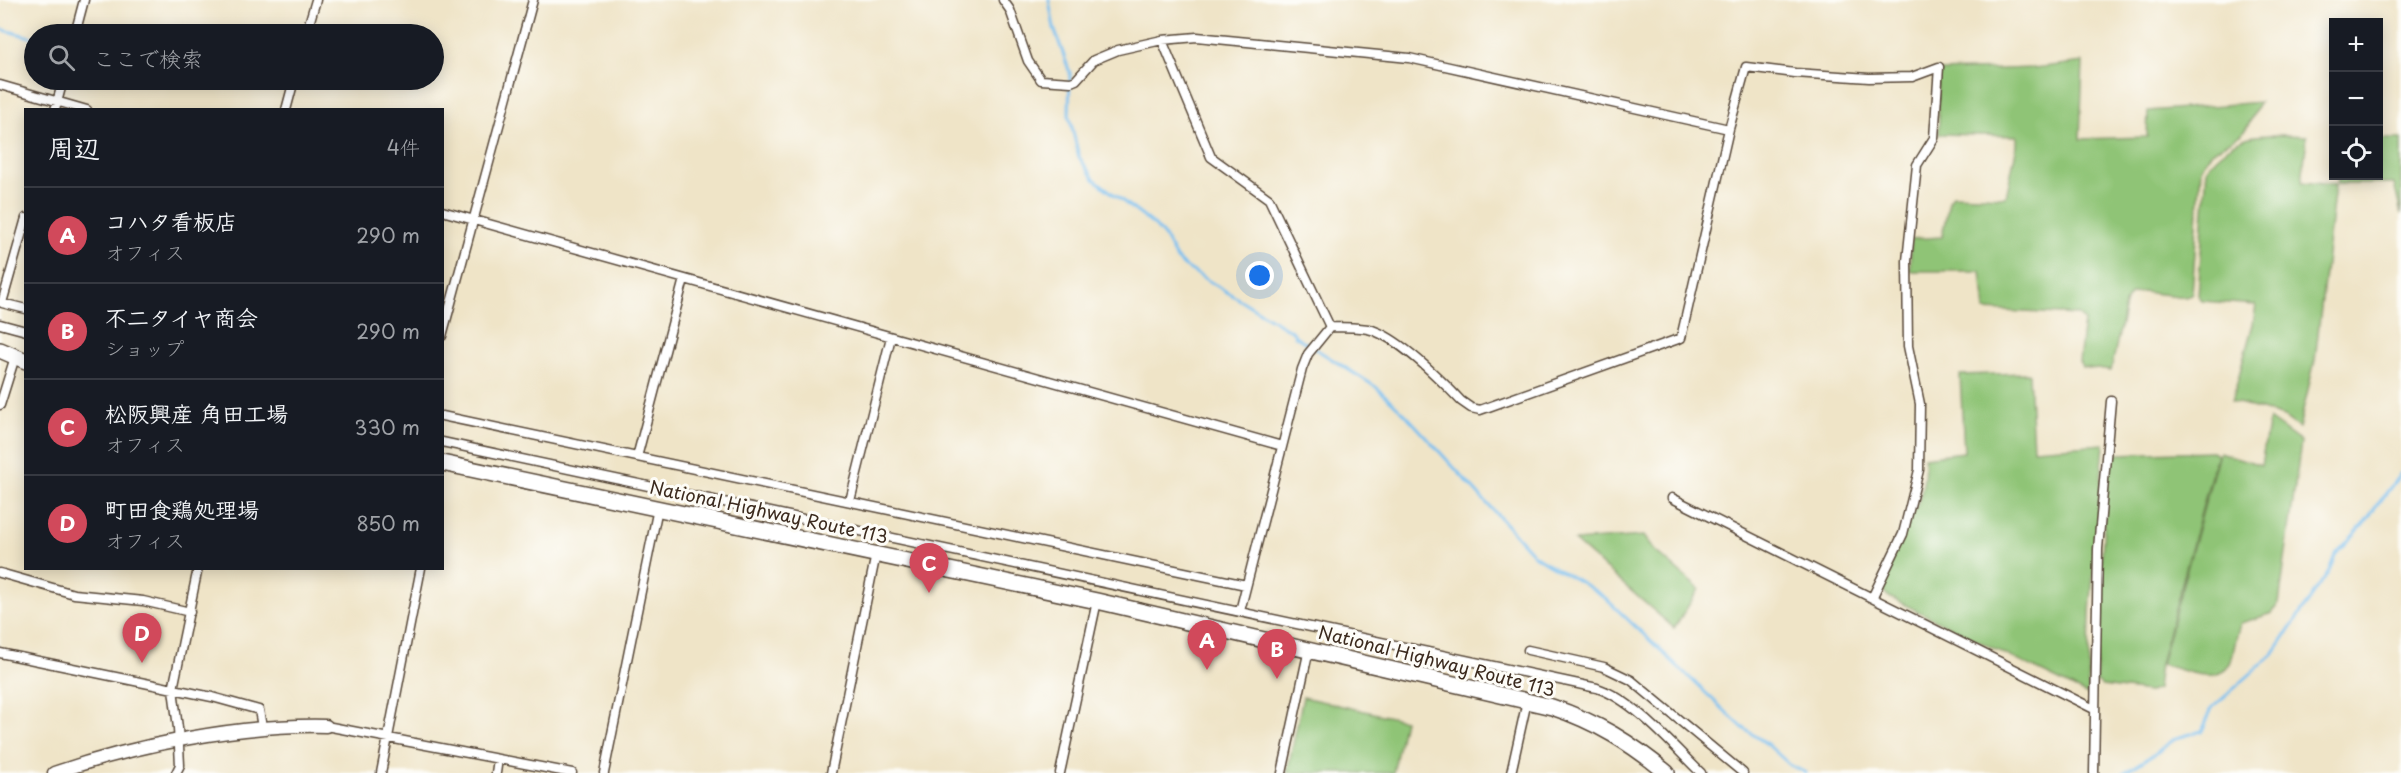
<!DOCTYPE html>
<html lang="ja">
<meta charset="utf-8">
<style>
:root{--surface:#171b24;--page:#20242c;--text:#f1f3f6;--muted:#9ea1a6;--line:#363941;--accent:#d1495b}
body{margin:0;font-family:"Playpen Sans","Klee One",sans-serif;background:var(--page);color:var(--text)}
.controls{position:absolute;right:18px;top:18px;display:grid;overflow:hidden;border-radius:0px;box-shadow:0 3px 15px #0003}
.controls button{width:54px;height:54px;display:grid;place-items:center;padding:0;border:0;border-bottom:2px solid var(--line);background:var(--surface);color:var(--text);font:30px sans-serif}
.you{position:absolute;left:1260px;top:276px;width:21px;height:21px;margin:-15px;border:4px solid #fff;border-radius:50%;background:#1a73e8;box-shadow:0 0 0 9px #1a73e833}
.badge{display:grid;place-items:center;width:39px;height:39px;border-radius:50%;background:var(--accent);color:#fff;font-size:20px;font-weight:700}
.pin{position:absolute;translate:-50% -50px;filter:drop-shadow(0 2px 3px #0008)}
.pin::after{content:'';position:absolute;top:32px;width:21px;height:18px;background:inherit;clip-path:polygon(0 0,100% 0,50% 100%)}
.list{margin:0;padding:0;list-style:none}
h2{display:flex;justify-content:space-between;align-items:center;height:78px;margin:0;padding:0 24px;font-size:26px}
h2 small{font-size:20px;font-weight:400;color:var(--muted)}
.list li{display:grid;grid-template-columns:39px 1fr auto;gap:18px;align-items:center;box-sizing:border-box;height:96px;padding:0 24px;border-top:2px solid var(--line)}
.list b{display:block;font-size:22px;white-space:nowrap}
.list p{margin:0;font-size:20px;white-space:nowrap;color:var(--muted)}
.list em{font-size:20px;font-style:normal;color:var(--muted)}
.icon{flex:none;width:33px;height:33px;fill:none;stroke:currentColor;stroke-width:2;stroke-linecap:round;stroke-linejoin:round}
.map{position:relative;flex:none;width:2401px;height:773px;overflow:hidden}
.search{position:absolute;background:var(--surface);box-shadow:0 3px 15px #0003;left:24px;top:24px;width:420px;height:66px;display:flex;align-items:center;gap:15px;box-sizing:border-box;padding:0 21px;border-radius:33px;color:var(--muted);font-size:22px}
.panel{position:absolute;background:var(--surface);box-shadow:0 3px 15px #0003;left:24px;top:108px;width:420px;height:462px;border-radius:0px}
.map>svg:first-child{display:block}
</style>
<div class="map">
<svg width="2401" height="773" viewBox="0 0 2401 773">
<rect width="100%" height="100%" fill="#fdfcf7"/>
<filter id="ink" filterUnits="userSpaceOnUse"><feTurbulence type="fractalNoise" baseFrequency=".0167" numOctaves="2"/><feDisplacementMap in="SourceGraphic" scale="12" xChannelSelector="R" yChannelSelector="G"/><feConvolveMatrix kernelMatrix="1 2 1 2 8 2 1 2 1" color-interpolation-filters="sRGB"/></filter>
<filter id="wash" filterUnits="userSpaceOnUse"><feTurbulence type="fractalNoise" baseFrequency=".008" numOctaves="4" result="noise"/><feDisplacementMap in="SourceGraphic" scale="24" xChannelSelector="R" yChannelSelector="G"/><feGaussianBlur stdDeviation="1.35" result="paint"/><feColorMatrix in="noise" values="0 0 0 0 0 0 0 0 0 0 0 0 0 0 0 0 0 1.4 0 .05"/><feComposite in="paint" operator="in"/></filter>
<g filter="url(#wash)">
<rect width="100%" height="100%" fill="#efe4c7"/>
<!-- green -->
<path fill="#8fc476" stroke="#65774a" stroke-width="1.5" d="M2083 62 2080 139 2147 137 2148 111 2260 102C2254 111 2249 129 2240 135 2222 149 2212 144 2201 169L2192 293 2186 297 2143 292 2131 294 2126 301 2123 314 2111 371 2082 367 2079 362 2084 321 2079 315 1985 310 1981 271H1910L1911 239 1942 237 1949 201 1953 195 2006 197 2017 145V136L1939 134 1938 78 1941 71 2034 68Z
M2285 135 2307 136 2302 182 2335 185 2315 360 2299 428 2284 417 2232 401 2253 324 2256 305 2202 301 2198 295 2207 168C2217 154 2238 138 2255 136 2265 135 2275 135 2285 135Z
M2379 139H2401V214L2394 184H2337L2338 176H2378Z
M2027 373 2029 374 2033 449 2104 444 2090 612 2088 695 1889 597 1880 588C1890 543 1930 508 1924 457L1964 452 1960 375Z
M2269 419 2301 442 2279 604 2270 614 2241 623C2235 636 2235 648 2231 661 2221 688 2180 669 2161 664L2219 452 2261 465Z
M2212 451 2217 454 2160 664 2157 689 2149 692 2102 686 2096 681 2101 568 2109 457 2116 454Z
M1644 536 1654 550 1699 589 1674 628 1574 541Z
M1303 697 1404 720 1393 773H1287Z"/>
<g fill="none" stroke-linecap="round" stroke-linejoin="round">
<!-- stream -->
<path stroke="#78bff0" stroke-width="3" d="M1049 0 1054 28 1070 73 1069 115 1079 157 1094 179 1155 226 1164 236 1176 258 1184 266 1293 332 1295 336 1376 387 1406 415 1534 555C1557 571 1583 581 1605 598L1742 727 1767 744 1790 765 1806 773
M0 29 34 38
M2124 773 2156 753 2176 738 2202 731 2212 708 2273 654 2329 571 2335 555 2362 526 2401 473"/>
</g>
</g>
<g filter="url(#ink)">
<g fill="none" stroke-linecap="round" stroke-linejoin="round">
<!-- street casing -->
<g stroke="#564637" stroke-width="11">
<path id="street" d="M1003 0 1010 10 1028 61 1041 80 1071 82 1076 80 1094 60 1118 50 1162 40 1197 37 1409 58 1729 129
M75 34 84 0
M306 34 316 0
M1162 40 1211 157 1269 199 1330 327
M0 85 87 110
M55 110 63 80
M286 110 294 80
M442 211 1282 446
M26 218 2 303 26 309
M0 324 26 331
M442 336 533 0
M0 405 15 357
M442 416 1246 585
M442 442 1597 688C1634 700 1673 746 1701 773
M637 457 684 279
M1672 498 2094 709
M850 501 891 337
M0 573 74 594 143 601 190 612
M1240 611 1302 369 1308 354 1330 327C1343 327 1356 327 1368 329 1396 335 1441 380 1461 401L1471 408 1480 410 1681 338 1729 129 1746 67 1795 73 1869 78 1912 77 1939 67 1934 138 1917 165 1907 261 1908 346 1920 404 1919 470 1903 534 1872 598
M1528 650 1604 667 1631 680 1743 773
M0 653 212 697 259 710 262 727
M326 726 572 773
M176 773 180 765 178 728 173 689 198 568
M381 773 421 568
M496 773 498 759
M604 773 658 508
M831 773 876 554
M1060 773 1097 601
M1282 773 1309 649
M1511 773 1527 701
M2094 773 2098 549 2111 401"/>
</g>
<!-- secondary casing -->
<g stroke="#564637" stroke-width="15">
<path id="secondary" d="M54 773C136 745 239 724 326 726"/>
</g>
<!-- highway casing -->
<g stroke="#564637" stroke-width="18">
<path id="highway" d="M0 350 26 361
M442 463 1097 601 1552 707C1597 722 1631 743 1667 773"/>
</g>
<!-- street -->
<use href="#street" stroke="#fff" stroke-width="8"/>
<!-- secondary -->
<use href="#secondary" stroke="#fff" stroke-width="12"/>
<!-- highway -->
<use href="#highway" stroke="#fff" stroke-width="15"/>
</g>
</g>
<g text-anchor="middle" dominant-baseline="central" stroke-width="6" stroke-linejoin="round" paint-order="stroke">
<!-- street labels -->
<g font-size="18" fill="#3b2a1e" stroke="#fdfcf7">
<text transform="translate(769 511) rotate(12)">National Highway Route 113</text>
<text transform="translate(1437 660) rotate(14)">National Highway Route 113</text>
</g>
</g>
</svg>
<div class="controls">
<button>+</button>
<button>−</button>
<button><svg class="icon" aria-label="locate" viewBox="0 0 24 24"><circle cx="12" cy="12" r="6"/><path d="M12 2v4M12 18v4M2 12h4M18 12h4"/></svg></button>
</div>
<div class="you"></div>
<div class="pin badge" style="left:1207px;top:670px">A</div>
<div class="pin badge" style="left:1277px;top:679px">B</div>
<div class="pin badge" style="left:929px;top:593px">C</div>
<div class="pin badge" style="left:142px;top:663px">D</div>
<div class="search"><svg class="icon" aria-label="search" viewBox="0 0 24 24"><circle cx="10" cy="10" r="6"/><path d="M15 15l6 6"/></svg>ここで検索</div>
<section class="panel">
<h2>周辺<small>4件</small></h2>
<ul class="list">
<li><span class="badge">A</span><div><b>コハタ看板店</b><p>オフィス</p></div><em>290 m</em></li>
<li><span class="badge">B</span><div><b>不二タイヤ商会</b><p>ショップ</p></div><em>290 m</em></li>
<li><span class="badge">C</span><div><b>松阪興産 角田工場</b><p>オフィス</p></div><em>330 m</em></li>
<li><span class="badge">D</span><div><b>町田食鶏処理場</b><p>オフィス</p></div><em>850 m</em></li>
</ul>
</section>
</div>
